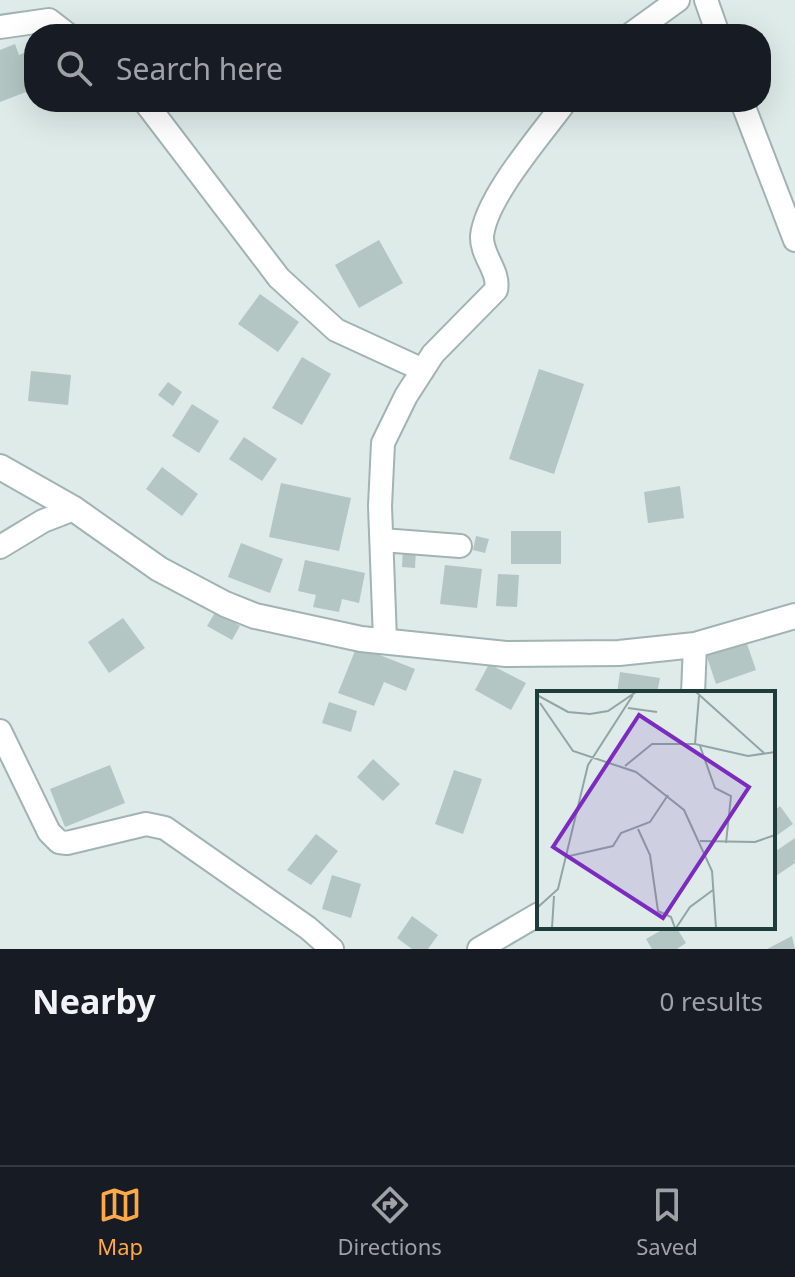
<!DOCTYPE html>
<style>
:root{--surface:#171b24;--page:#242831;--text:#f1f3f6;--muted:#9ea1a6;--line:#363941;--accent:#ffa848}
body{margin:0;font-family:"Noto Sans",sans-serif;background:var(--page);color:var(--text)}
.list{margin:0;padding:0;list-style:none}
h2{display:flex;justify-content:space-between;align-items:center;height:104px;margin:0;padding:0 32px;font-size:34px}
h2 small{font-size:26px;font-weight:400;color:var(--muted)}
.icon{flex:none;width:44px;height:44px;fill:none;stroke:currentColor;stroke-width:2;stroke-linecap:round;stroke-linejoin:round}
.map{position:relative;flex:none;width:795px;height:949px;overflow:hidden}
.search{position:absolute;background:var(--surface);box-shadow:0 8px 32px #0002;left:24px;right:24px;top:24px;height:88px;display:flex;align-items:center;gap:20px;box-sizing:border-box;padding:0 28px;border-radius:32px;color:var(--muted);font-size:30px}
.sheet{height:216px;background:var(--surface)}
nav{display:flex;justify-content:space-around;align-items:center;box-sizing:border-box;height:112px;border-top:2px solid var(--line);background:var(--surface);font-size:22px;color:var(--muted)}
nav a{display:grid;justify-items:center;gap:4px}
nav .on{color:var(--accent)}
.map>svg:first-child{display:block}
</style>
<div class="map">
<svg width="795" height="949" viewBox="0 0 795 949">
<rect width="100%" height="100%" fill="#deebe9"/>
<!-- building -->
<path fill="#b3c6c3" d="M15 44 19 55 30 50 34 60V89L0 102V50Z
M379 240 403 283 359 308 335 265Z
M260 294 299 322 278 352 238 324Z
M302 357 331 374 302 425 272 408Z
M539 369 584 384 554 474 509 459Z
M31 371 71 375 68 405 28 401Z
M168 382 182 392 173 406 158 395Z
M192 404 219 421 199 453 172 436Z
M244 437 277 459 262 481 229 459Z
M162 467 198 494 182 516 146 489Z
M281 483 351 498 339 551 269 537Z
M680 486 684 518 648 523 644 492Z
M511 531H561V564H511Z
M476 536 489 539 485 553 473 550Z
M241 543 283 559 270 593 228 577Z
M403 547 416 548 415 568 402 567Z
M305 560 365 573 359 603 342 599 339 612 313 607 316 595 298 591Z
M445 565 482 569 477 608 440 604Z
M498 574 519 575 517 607 496 606Z
M216 611 240 626 232 640 207 626Z
M123 618 145 648 109 673 88 642Z
M745 638 756 670 716 684 705 651Z
M357 646 415 669 406 691 384 682 374 706 338 693Z
M489 664 526 683 511 710 475 690Z
M620 672 660 678 657 693H617Z
M329 702 357 711 351 732 322 723Z
M373 759 400 784 383 801 357 777Z
M110 765 125 803 65 827 50 789Z
M454 770 482 779 463 834 435 824Z
M780 806 793 824 773 838V812Z
M316 834 338 851 311 885 287 870Z
M795 838V863L773 878V853Z
M332 875 361 884 351 918 322 909Z
M412 916 438 935 428 949H412L397 938Z
M667 927H676L686 943 677 949H652L646 939Z
M792 936 795 949H767Z"/>
<g fill="none" stroke-linecap="round" stroke-linejoin="round">
<!-- minor casing -->
<g stroke="#a1b3b2" stroke-width="26">
<path id="minor" d="M706 0 718 34
M0 27 49 20 67 34
M631 34 678 0
M145 102 279 278 336 330 423 370
M742 102 795 240
M382 540 460 546
M0 547 43 521 74 509
M385 640 380 506 383 443 406 396 433 354 496 290C500 271 481 256 482 236 486 197 541 135 565 102
M693 693 695 645
M0 731 49 832 59 842 67 843 146 824 165 828 308 928 332 949
M479 949 539 914"/>
</g>
<!-- tertiary casing -->
<g stroke="#a1b3b2" stroke-width="28">
<path id="tertiary" d="M0 467 74 509 159 569 225 604 255 616 361 639 506 654 619 653 695 645 795 616"/>
</g>
<!-- minor -->
<use href="#minor" stroke="#fff" stroke-width="22"/>
<!-- tertiary -->
<use href="#tertiary" stroke="#fff" stroke-width="24"/>
</g>
<!-- overview -->
<g transform="translate(537 691)">
<rect width="238" height="238" fill="#deebe9"/>
<path fill="none" stroke="#91a5a4" stroke-width="2" d="M159 1 227 62M0 4 31 21 53 23 71 20 99 1M3 12 36 60 99 81 147 119 175 180 179 237M91 17 120 21M158 53 162 5M163 55 178 97 194 105 189 152M88 75 115 53H158L211 65 238 61M101 138 113 164 121 220 134 226 138 237M163 150 218 151 238 144M28 166 76 155 84 142 113 131 131 104M0 217 21 198 51 74 96 4M15 237 17 205M139 237 153 216 176 199"/>
<path fill="#7b2cbf" fill-opacity="0.15" stroke="#7b2cbf" stroke-width="4" d="M102 24 212 96 126 227 16 156Z"/>
<rect width="238" height="238" fill="none" stroke="#1e3c3c" stroke-width="4"/>
</g>
</svg>
<div class="search"><svg class="icon" aria-label="search" viewBox="0 0 24 24"><circle cx="10" cy="10" r="6"/><path d="M15 15l6 6"/></svg>Search here</div>
</div>
<section class="sheet">
<h2>Nearby<small>0 results</small></h2>
<ul class="list">
</ul>
</section>
<nav>
<a class="on"><svg class="icon" aria-label="map" viewBox="0 0 24 24"><path d="M3 6l6-2 6 2 6-2v14l-6 2-6-2-6 2zM9 4v14M15 6v14"/></svg>Map</a>
<a><svg class="icon" aria-label="directions" viewBox="0 0 24 24"><path d="M12 3l9 9-9 9-9-9zM9 14v-3h6M13 9l2 2-2 2"/></svg>Directions</a>
<a><svg class="icon" aria-label="saved" viewBox="0 0 24 24"><path d="M7 4h10v16l-5-4-5 4z"/></svg>Saved</a>
</nav>
